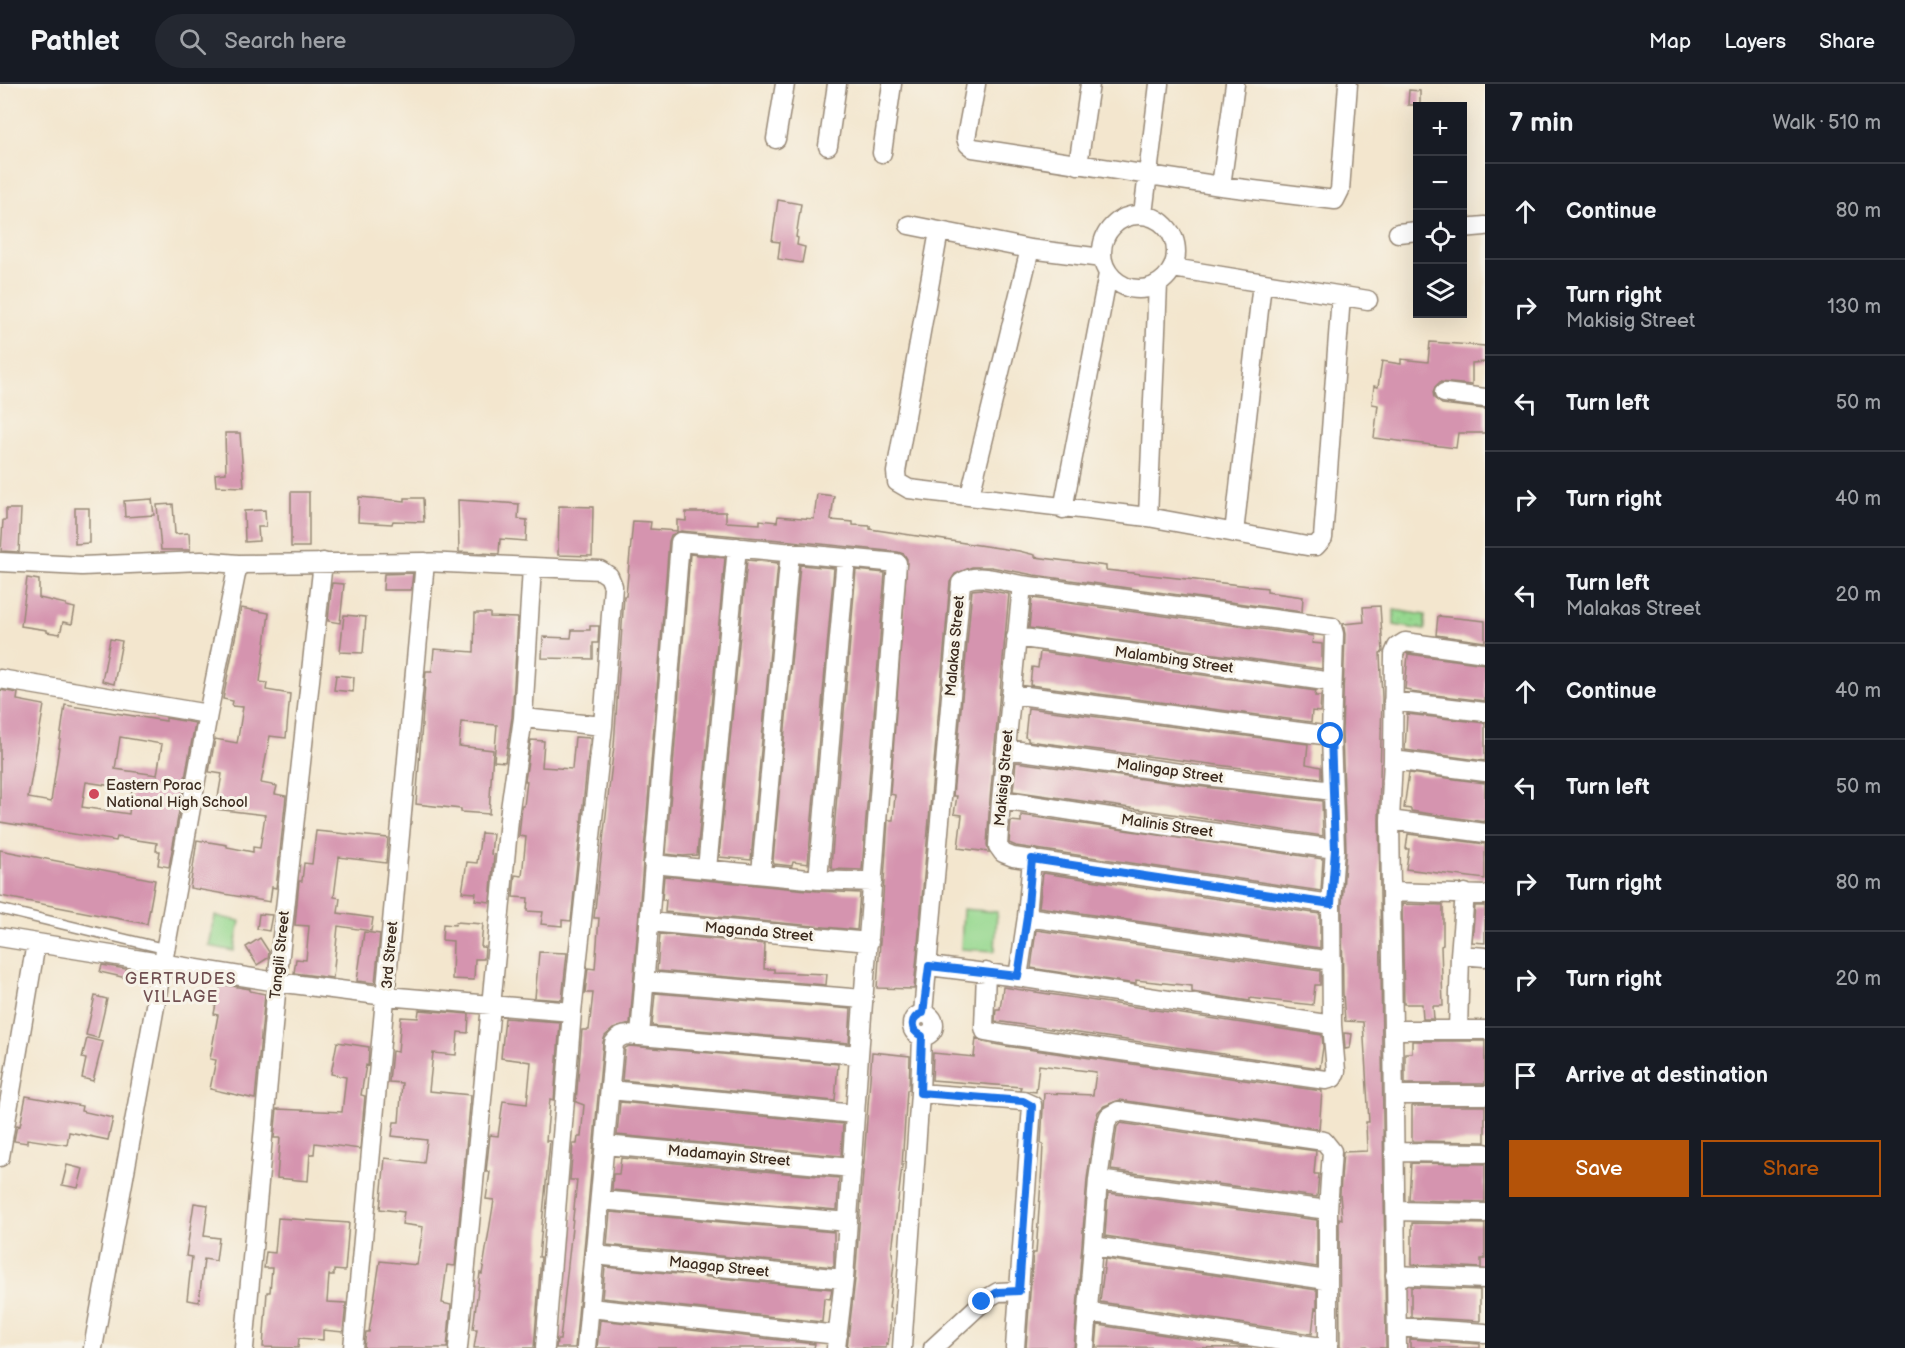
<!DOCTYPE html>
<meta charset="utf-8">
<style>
:root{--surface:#171b24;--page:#242831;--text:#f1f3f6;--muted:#9ea1a6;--line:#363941;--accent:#b45309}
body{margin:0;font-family:"Balsamiq Sans",sans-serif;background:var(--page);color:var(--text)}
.controls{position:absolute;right:18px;top:18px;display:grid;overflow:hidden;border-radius:0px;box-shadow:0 6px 24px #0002}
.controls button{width:54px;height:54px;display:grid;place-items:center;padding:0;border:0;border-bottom:2px solid var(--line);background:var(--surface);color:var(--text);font:30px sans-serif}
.stop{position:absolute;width:18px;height:18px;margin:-14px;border:4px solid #1a73e8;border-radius:50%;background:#fff}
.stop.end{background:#1a73e8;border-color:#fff;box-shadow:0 2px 6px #0008}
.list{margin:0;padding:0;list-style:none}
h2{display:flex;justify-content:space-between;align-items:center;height:78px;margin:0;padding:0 24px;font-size:26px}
h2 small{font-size:20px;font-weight:400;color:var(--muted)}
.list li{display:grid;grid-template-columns:39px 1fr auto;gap:18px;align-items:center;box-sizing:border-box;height:96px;padding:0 24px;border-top:2px solid var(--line)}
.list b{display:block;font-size:22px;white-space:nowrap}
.list p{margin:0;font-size:20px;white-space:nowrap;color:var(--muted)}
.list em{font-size:20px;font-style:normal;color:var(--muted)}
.actions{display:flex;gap:12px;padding:18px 24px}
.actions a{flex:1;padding:14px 0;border:2px solid var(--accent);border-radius:0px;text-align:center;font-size:21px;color:var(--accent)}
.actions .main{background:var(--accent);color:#fff}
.icon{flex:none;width:33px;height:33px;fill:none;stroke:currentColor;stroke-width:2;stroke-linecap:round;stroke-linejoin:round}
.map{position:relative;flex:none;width:1485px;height:1264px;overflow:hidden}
header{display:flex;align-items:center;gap:36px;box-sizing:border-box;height:84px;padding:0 30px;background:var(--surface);border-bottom:2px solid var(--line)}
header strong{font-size:28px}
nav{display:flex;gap:33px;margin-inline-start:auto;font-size:21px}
.search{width:420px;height:54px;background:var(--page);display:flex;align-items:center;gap:15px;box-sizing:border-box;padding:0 21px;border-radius:33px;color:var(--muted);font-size:22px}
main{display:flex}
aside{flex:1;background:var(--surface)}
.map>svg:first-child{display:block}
</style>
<header>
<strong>Pathlet</strong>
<div class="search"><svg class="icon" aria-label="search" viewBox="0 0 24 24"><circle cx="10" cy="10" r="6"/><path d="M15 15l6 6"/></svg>Search here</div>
<nav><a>Map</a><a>Layers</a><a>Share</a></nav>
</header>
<main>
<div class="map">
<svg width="1485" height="1264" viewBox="0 0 1485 1264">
<defs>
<pattern id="green-dots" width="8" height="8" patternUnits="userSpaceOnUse" patternTransform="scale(1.5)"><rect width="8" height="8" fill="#96d88f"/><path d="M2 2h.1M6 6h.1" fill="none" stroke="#82ba7b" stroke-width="1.8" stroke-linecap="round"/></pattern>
</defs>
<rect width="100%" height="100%" fill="#f7f3e8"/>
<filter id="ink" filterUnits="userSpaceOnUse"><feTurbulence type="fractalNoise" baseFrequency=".0167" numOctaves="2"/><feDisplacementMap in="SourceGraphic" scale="12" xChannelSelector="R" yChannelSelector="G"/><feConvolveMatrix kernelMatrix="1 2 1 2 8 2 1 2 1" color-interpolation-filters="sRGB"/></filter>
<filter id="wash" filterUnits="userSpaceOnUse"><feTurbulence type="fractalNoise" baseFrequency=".008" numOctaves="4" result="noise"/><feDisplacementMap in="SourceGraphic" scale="24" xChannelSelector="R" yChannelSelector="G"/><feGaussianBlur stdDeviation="1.35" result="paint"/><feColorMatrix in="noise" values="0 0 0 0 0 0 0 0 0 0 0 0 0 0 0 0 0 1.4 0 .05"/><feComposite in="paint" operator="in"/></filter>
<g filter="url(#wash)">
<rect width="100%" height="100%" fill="#f3e6ce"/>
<!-- green -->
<path fill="url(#green-dots)" stroke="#688156" stroke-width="1.5" d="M1394 526 1425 531V546L1394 541Z"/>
<!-- pitch -->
<path fill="#96d88f" stroke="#688156" stroke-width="1.5" d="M963 825 997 828 995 867 961 865Z
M215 832 240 837 234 867 209 862Z"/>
<g id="blocks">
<!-- building -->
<path fill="#d594af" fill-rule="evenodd" d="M1409 6 1420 7V21H1408Z
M778 116 801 120 796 153 798 154 797 161 805 163 802 179 778 175 780 158 772 157Z
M1430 258 1485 262V278L1472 279V301L1440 298 1435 303 1433 308 1434 314 1442 320 1485 325V349H1458L1456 364 1374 354 1378 321 1372 320 1374 302 1378 303 1382 277 1401 280V275L1428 278Z
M225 349H240L244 403 216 402 215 390 226 389Z
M291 408H309V463H291Z
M817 410 834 412 831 436 853 438V441L870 442V445L1019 467 1035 471V473L1106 482V486L1267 504V508L1303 513 1302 528 1034 491 991 483H972L955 490 950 498 914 905 877 904 888 736H893L895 711 890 710 907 475 904 470 898 468 792 457 681 447 671 451 669 457 630 940 613 945 605 952 603 958 575 1264H556L557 1256H560L577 1096H570L573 1060H577L578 1053H581L584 1021 576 1018 582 946H589L593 909H585L588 884 595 885 599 834H594L614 662 624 512H626L633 437 651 438 650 445 677 447V436L686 437V428H726V438L760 440V436L777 438 778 432 814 435Z
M359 413 405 417V414H423L424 438 393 437 392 440 358 438Z
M152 415 154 431 125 433 124 417Z
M458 416 519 420 518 435 527 436 526 457 500 455 499 470 459 468Z
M173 420 175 450 189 449 190 466H161L157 421Z
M559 422 593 423 592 472 558 471Z
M75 424H89V459L75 460Z
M6 425H21L19 468 1 467 3 436H6Z
M265 426 266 443H258L259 457 245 458 244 427Z
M690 470 725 474 697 771 683 772 666 770Z
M747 476 778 479 751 776 719 773Z
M800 481 834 484 808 780 793 778 792 782 774 780 773 777Z
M856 486 885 489 862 786 832 785 831 782Z
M413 489 411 506H383L384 490Z
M27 494 39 496V514L66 520V522L75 524 72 540 63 538 60 550 47 548V546L21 542Z
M332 499 344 500 340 539 328 537Z
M982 505 1009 510 990 715 987 761 989 768 958 764 962 731 954 730 957 712H953L972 506Z
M1032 514 1313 552 1312 559 1322 560V585L1029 544Z
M1380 522 1383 568 1380 569 1382 614 1379 736 1386 1264H1368L1367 1262 1340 1264 1339 1134 1342 1135 1340 1110 1343 1068 1367 1067 1366 1038H1369L1363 938 1345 937 1343 909 1342 820 1346 765 1342 648 1345 550 1343 540 1364 538 1363 523Z
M241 524 269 529 260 598 267 599 266 606 290 610 286 654 270 652 261 699 277 702 275 710 286 712 277 795 276 804 272 803 270 818 190 804 197 756 227 761V763L253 768V763L260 764 265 731 216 725 222 690 209 688 215 655 237 659 238 654 243 623 232 622 233 617 223 615Z
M475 529H490V533L518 534 512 633 505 678 494 677 497 641 461 638 459 662 493 666 489 730 461 728V725L416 720 426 587H432L434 565 474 568Z
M344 531 366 533 363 569 340 568Z
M1438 532 1485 537V558L1436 551Z
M590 542H599L598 559H593V575L542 574 543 553 571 554 572 546H590Z
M110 555 122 557 114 600 102 597Z
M1040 568 1316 607 1315 612H1321L1320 628 1312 627 1311 638 1030 601 1032 583 1038 584Z
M1408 570 1485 580V617L1410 608 1411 606 1405 605Z
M336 591 354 593 353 608 334 606Z
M0 606 18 609 17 616 44 621 28 714 51 718 65 621 166 637V634L195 639 169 783 158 781 160 767H156L157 759 117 753 116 757 0 738ZM120 653 162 660 157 691 115 685ZM86 698 132 705 129 730 82 723Z
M1028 624 1308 660 1306 680 1321 683V694L1028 657V654L1025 653Z
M1407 630 1485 639V677L1405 666Z
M575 653 590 654 571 837 562 836V842L541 840 543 828 527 827 528 814 513 813 515 791 522 792 526 753 519 752 522 722H524L527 697H525L531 656 544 657 542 683 572 685Z
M1016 678 1179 700 1322 717 1323 752 1013 707Z
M1409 689 1485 699V738L1411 727V725L1404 724Z
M1021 731 1323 775 1321 807 1016 762 1009 759 1011 737 1021 738Z
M316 747 388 754 386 779 339 773 334 813 340 814 338 829 373 834 371 847 338 842 333 894 294 889 296 875 306 876 309 842 295 841 299 797H302L304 779 312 780Z
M481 749 493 750 491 770 494 771 490 818 475 816 476 809 462 808 467 778 477 779Z
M1408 750 1485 760V795L1406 785 1409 765H1406Z
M0 766 155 796 147 840 0 812Z
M1043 789 1320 830V864L1039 823Z
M664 792 817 807 860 809 857 846 665 828 666 816H662Z
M1402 820 1443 821V861L1441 862 1443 922H1433L1434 935H1423L1422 920H1404Z
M1475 822H1485V859L1472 858Z
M259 830 272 831 269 847 257 845Z
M456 838 483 840 481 863H485L484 875H475L474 896 452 895 453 857 442 856 443 840 455 841Z
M1036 846 1320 887V901H1315L1313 921 1250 914V917L1192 908V902L1136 896V900L1031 884Z
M364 848 380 850 375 899 357 897Z
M660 850 765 860 764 885H774V888L827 890 826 901 657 887Z
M260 854 269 868 268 874 257 881 246 863Z
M539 868 567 869 562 916 535 914Z
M102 881 150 889 148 899 100 888Z
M220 900 250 905V907L265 910 255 1015 210 1005 216 976 210 975 218 931 214 930Z
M1003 903 1322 951 1323 963 1320 984 995 937 996 925H1000Z
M655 909 851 925 849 959 652 942Z
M95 912 107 915 98 954 86 951Z
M419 926 469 930 468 949 458 948 456 971 433 969 429 1007 471 1011 455 1182 447 1181 442 1219 451 1221 447 1264H364L366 1248H369L380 1177 417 1181 423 1143 402 1140 404 1128 380 1125 385 1074 424 1079 427 1056 392 1052 394 1038H399L402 999 389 998 392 967 398 968 401 933 418 934Z
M505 934 560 938 554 1016 550 1015 546 1057H550L539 1173H541L534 1264H474L477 1245H473L480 1189 482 1190 494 1116 486 1115 490 1088H486L490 1051 498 1052 503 1017 527 1020 531 978 501 974Z
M1344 949 1352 950 1350 964 1345 965Z
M87 954 103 958 93 997 82 994 86 975 82 974Z
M976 954 983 958 1005 962 1322 1007 1319 1045 1120 1016 1104 1022 1098 1028 1095 1038 1087 1095 1074 1264H1026L1033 1169H1036L1042 1082 1043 1060 1041 1059 1044 1009 1093 1011 1096 988 1039 981 1036 1008 1020 1006 1021 1003 932 996 933 969 974 973Z
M1412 957H1485V1000H1405V969H1412Z
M337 958 369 963 368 982 366 981 361 1011 365 1012 360 1065 315 1059 314 1070H310L308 1097 277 1094 280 1054H274L277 1025 342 1028 346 993 331 990Z
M629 962 838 980 835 1017 622 996 625 964Z
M872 968 910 972 909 1006H907L902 1082 892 1168 894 1179 889 1224H891L890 1244 888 1260 886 1259V1264H847L855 1196Z
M26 1012 82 1022 81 1027 113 1034 108 1056 69 1048 67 1061 27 1055V1059L14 1057 17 1041 20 1042Z
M620 1018 843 1040 841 1072 617 1051Z
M1412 1022H1485V1058L1412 1057Z
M1120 1039 1316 1067 1314 1090H1319L1317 1113 1111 1086 1117 1043Z
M621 1074 839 1094 837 1126 612 1106 613 1090H619Z
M1411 1079 1485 1080V1118L1409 1116Z
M67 1081 83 1085 78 1104 62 1101Z
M1108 1109 1317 1136V1183L1105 1152Z
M194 1119 208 1121 204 1152 219 1154 216 1177 204 1175 199 1218 187 1216 192 1173 186 1172Z
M610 1128 834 1148V1183L607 1161Z
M278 1134 349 1139 345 1187 334 1186V1191H329L327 1218 346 1219 343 1248 323 1246V1256L299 1254 298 1264 263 1263 267 1208H270L272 1184H264L266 1168 275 1169Z
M1412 1139 1485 1140V1175H1481V1184L1412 1180Z
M1105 1175 1317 1206V1225L1315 1224 1312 1250 1100 1218Z
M605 1183 832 1205 830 1215 824 1214 822 1238 602 1214Z
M1411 1203 1480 1206V1237L1411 1233Z
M600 1236 815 1260 814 1264H597Z
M1098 1241 1252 1264 1096 1263Z
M1410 1255 1480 1260V1264H1410Z"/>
</g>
</g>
<g filter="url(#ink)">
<use href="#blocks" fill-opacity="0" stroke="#978876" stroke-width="1.5"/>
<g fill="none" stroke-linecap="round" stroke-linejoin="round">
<!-- lane casing -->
<g stroke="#978876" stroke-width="12">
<path id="lane" d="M0 825 166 865"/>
</g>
<!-- street casing -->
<g stroke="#978876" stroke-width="21">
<path id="street" d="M976 0 966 54 968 60 973 64 1221 102 1335 116 1340 106 1348 0
M776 55 785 0
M828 62 837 0
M882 69 892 0
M1078 81 1090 0
M1221 102 1235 0
M1143 130 1159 0
M1102 168a37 37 0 1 1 74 0a37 37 0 1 1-74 0Z
M909 141 1030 165 1102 174
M1462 144 1485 142
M939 147 896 388 897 398 909 405 1148 433 1307 462H1316L1323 454 1341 212
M1398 149 1418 147
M1173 184 1368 216
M1444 309 1485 314
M970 411 1030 165
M1063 425 1108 190
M1148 433 1158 200
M1234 449 1262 199
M0 478 82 482 201 477 238 480 425 478 600 486 609 492 613 502 603 642 572 928 545 1264
M1022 501 1001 716 998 762 1003 769 1013 773 1331 820
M1016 553 1332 598
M1485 569 1405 558 1397 563 1394 570 1393 676 1390 736 1393 946H1485
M0 595 208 630
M1011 610 1331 652
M1393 617 1485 628
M523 634 603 642
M1006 665 1180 689 1333 707
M1393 676 1485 688
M1001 716 1181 744 1335 765
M1390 736 1485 749
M653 780 818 796 873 798
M707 785 737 463
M761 789 790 468
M818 796 846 474
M1392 808 1485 811
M1027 833 1332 877
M649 838 869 858
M0 853 277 898 386 912 572 928
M1460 871 1485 873
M929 882 1018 893 1332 941
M1018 893 1027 833 1032 775
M644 897 863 915
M923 929 961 499C976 487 1004 498 1022 501L1332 543 1334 550 1331 652 1335 765 1331 820 1332 941 1336 987 1333 994 1326 996 1007 951 985 947 984 943 986 888
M912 941a11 11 0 1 1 22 0a11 11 0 1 1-22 0Z
M1393 946 1397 1264
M1458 946 1460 871 1465 809
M640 952 680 458 897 479 859 971 844 1195 836 1264
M610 1006 855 1030
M920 1009 1023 1017 1032 1021 1015 1264
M1394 1011H1485
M605 1061 852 1084
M1394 1068 1485 1069
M0 1073 36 859
M1098 1096 1328 1126
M600 1116 848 1138
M1396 1127 1485 1129
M1093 1162 1327 1196
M594 1171 844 1195
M1395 1191 1485 1195
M590 1224 838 1251
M1088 1228 1328 1264
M1397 1243 1485 1249
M93 1264 208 630 238 480
M244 1264 277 898 323 478
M353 1264 425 478
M458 1264 510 725 523 634 532 483
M586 1264 614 959C621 949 629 951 640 952L859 971
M902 1264 920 1009 922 952
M933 1264 986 1215 998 1208 1019 1207
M1085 1264 1098 1096 1106 1040 1109 1032 1118 1027 1324 1057 1332 1067 1328 1126V1264"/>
</g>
<!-- lane -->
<use href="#lane" stroke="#fff" stroke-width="9"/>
<!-- street -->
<use href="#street" stroke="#fff" stroke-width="18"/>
</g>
</g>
<g fill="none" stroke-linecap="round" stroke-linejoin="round" filter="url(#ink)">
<!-- route -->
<path stroke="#1a73e8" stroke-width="8" d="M982 1218 998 1208 1019 1207 1032 1022 1023 1017 920 1009 922 952C909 946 910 933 923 929L929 882 1018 892 1027 833 1032 775 1331 820 1335 765 1331 652"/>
</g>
<!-- markers -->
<circle fill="#d1495b" stroke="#f7f3e8" stroke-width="2" cx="94" cy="710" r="6"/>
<g text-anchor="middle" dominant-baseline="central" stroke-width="6" stroke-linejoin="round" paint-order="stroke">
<!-- street labels -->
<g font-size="15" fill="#3b2a1e" stroke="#f7f3e8">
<text transform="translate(955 562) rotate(-85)">Malakas Street</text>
<text transform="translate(1174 576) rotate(8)">Malambing Street</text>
<text transform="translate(1170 687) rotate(8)">Malingap Street</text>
<text transform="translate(1004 694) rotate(-85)">Makisig Street</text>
<text transform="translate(1167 742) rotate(8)">Malinis Street</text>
<text transform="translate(759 848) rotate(5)">Maganda Street</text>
<text transform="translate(280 871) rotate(-84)">Tangili Street</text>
<text transform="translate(390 871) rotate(-85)">3rd Street</text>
<text transform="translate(729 1072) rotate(5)">Madamayin Street</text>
<text transform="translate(719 1183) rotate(6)">Maagap Street</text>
</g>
<!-- poi labels -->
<g font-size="15" fill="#3b2a1e" stroke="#f7f3e8" text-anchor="start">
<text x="106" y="701">Eastern Porac<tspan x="106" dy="17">National High School</tspan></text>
</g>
<!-- neighbourhood labels -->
<g font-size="16" letter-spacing="1.5" fill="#714f51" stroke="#f7f3e8">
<text x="181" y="895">GERTRUDES<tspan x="181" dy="18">VILLAGE</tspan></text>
</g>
</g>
</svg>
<div class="controls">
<button>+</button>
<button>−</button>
<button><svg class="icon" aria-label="locate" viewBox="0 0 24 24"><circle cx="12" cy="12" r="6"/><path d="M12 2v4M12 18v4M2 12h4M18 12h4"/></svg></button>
<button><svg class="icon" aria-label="layers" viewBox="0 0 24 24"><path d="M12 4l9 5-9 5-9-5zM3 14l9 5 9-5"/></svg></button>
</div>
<div class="stop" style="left:1331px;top:652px"></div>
<div class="stop end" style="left:982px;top:1218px"></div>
</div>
<aside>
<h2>7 min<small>Walk · 510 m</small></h2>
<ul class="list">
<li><svg class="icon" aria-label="ahead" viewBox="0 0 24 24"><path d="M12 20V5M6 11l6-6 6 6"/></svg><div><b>Continue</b></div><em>80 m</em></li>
<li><svg class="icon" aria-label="right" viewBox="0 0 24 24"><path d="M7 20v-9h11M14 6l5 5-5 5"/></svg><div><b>Turn right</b><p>Makisig Street</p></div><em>130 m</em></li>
<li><svg class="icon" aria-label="left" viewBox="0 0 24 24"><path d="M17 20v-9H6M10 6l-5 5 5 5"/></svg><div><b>Turn left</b></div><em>50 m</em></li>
<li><svg class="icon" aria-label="right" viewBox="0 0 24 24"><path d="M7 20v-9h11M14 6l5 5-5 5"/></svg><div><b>Turn right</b></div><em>40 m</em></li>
<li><svg class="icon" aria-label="left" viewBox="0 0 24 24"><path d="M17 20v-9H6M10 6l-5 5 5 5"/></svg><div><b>Turn left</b><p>Malakas Street</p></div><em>20 m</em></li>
<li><svg class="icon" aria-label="ahead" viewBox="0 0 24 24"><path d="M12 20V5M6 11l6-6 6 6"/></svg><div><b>Continue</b></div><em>40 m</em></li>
<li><svg class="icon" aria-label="left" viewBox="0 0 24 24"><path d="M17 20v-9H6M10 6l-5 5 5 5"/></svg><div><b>Turn left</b></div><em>50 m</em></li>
<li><svg class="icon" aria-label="right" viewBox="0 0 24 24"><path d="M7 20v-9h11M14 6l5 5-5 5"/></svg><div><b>Turn right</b></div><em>80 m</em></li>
<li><svg class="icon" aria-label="right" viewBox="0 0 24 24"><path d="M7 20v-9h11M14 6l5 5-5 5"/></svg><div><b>Turn right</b></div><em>20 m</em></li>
<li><svg class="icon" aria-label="arrive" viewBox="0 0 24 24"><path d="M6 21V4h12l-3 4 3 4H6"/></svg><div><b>Arrive at destination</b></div></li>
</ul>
<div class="actions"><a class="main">Save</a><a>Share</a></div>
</aside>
</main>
